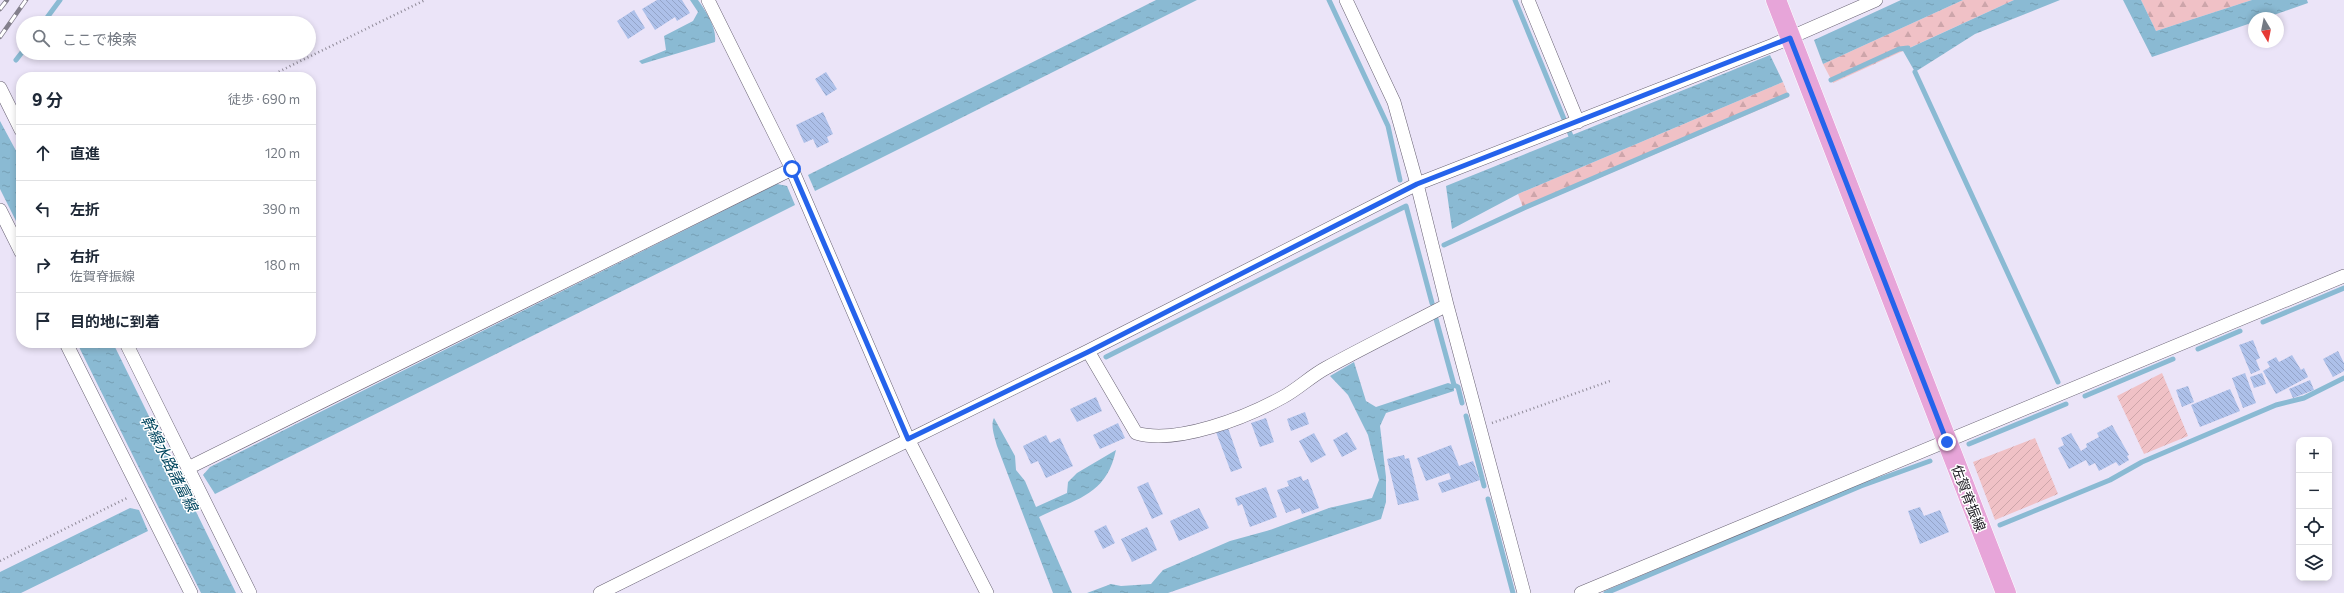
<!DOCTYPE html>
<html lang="ja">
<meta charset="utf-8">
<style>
:root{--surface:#fff;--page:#f2f2f3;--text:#1f2937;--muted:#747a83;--line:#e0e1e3}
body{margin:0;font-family:Commissioner,"Noto Sans JP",sans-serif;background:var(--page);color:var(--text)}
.controls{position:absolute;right:12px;bottom:12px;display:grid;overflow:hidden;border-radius:8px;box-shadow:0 2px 6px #0003}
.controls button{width:36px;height:36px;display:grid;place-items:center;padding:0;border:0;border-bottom:1px solid var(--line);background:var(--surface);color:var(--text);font:20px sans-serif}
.compass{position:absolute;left:2248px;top:12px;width:36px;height:36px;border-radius:50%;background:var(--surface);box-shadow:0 2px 6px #0003;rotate:170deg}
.stop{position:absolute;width:12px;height:12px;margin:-9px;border:3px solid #2563eb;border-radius:50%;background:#fff}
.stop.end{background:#2563eb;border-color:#fff;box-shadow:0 1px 4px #0008}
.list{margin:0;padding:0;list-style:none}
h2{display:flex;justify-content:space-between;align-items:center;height:52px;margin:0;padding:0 16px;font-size:17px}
h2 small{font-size:13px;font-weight:400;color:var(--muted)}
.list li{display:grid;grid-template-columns:26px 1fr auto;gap:12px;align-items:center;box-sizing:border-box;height:56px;padding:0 16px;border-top:1px solid var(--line)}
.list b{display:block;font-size:15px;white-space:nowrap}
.list p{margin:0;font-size:13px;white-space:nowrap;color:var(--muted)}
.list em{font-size:13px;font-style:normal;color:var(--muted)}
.icon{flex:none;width:22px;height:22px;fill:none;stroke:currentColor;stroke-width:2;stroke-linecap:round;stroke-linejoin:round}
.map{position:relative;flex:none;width:2344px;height:593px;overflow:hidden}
.search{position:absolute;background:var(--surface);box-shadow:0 2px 6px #0003;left:16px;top:16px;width:300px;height:44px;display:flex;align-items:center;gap:10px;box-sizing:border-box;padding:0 14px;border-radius:22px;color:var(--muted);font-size:15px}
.panel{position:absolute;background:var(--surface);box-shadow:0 2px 6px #0003;left:16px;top:72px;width:300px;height:276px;border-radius:16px}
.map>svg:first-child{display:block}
</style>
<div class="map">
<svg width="2344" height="593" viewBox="0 0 2344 593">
<defs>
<pattern id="forest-firs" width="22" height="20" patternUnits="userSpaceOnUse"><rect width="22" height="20" fill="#f0c1c6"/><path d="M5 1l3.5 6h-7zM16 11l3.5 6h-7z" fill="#cda5aa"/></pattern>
<pattern id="garden-furrows" width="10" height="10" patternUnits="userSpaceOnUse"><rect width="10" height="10" fill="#f0c1c6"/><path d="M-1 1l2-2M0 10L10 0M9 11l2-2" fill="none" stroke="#cda5aa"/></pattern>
<pattern id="water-ripples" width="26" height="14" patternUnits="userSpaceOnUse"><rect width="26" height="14" fill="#8abad3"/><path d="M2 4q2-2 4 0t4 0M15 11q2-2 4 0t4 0" fill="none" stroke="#769fb5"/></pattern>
<pattern id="building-back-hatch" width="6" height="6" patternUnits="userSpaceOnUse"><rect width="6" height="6" fill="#adc0e9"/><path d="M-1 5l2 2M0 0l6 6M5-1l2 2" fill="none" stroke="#94a4c8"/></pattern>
</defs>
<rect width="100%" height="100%" fill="#ebe4f8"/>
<!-- forest -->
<path fill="url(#forest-firs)" d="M1963 0H2014L1833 83 1823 64Z
M2141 0H2252L2156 31Z
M1783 82 1789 97 1524 210 1518 194Z"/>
<!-- garden -->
<path fill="url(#garden-furrows)" d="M2162 373 2188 436 2144 454 2117 396Z
M2035 438 2058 494 1995 520 1973 462Z"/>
<!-- water -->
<path fill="url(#water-ripples)" d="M690 0H698C706 11 717 28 715 42L642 64 639 61 666 50 664 36 693 21 698 12Z
M1156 0H1197L815 191 808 175Z
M1901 0H1963L1823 64 1814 40Z
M2014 0H2060L1975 34 1915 72 1903 51Z
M2123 0H2141L2156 31 2252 0H2307L2308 3 2265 18H2254V22L2152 57Z
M1770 55 1783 82 1518 194 1452 229 1446 186Z
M0 121 21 160V231L0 189Z
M777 184 787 186 795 205 215 494 203 475 210 467Z
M77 343H113L236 593H201Z
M1354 362 1366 401 1376 407 1448 383 1454 385V391L1386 413 1380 426 1386 477V502L1381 519 1168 593H1087L1111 584 1121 586 1151 584 1163 570 1230 541 1270 530 1329 508 1372 498 1379 480 1368 435 1348 395 1330 376Z
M994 418 1015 456 1016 470 1025 481 1036 507 1067 493 1068 482 1077 473 1116 450C1106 496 1077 498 1039 517L1072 593H1053L997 446C995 438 990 425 994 418Z
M130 508 139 510 148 531 21 593H0V572Z"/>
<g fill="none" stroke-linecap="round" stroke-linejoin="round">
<!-- stream -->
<path stroke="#8abad3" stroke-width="5" d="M1329 0 1388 126 1400 180
M1515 0 1571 136
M43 23 60 0
M16 60 23 51
M1915 72 2058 382
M1831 80 1899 49 1908 48
M1444 245 1524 208 1787 95
M1436 319 1454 385 1458 387 1462 403
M2263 322 2344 288
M2198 349 2240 331
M1106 357 1406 206 1432 303
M2085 396 2173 359
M1466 416 1484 486
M1969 444 2066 404
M1488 499 1513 593
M2000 525 2110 480 2142 462 2276 405 2304 398 2344 378
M1606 593 1861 486 1930 461"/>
</g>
<!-- building -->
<path fill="url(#building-back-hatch)" d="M657 0H682L690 13 677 21 675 17 655 30 642 9Z
M634 10 645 28 628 39 617 21Z
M826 72 837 89 826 96 815 79Z
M823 112 833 134 827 137 829 142 817 148 813 139 804 143 796 125Z
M2253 340 2260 358 2256 360 2260 370 2251 374 2239 345Z
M2338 351 2344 363V371L2333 377 2323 359Z
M2292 355 2301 370 2304 368 2308 377 2276 394 2263 371 2270 367 2267 362 2276 357 2279 362Z
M2245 373 2256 403 2243 408 2232 378Z
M2262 373 2266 384 2254 388 2250 377Z
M2310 380 2314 390 2293 398 2289 389Z
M2188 386 2194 402 2182 407 2176 390Z
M2230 389 2240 411 2200 427 2191 405Z
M1096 397 1102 411 1077 422 1070 409Z
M1305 412 1309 424 1291 431 1287 419Z
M1266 418 1274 442 1260 447 1251 423Z
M1118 423 1125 438 1100 449 1093 435Z
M2112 425 2129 455 2127 456 2129 460 2119 466 2116 462 2099 471 2095 463 2089 466 2086 460 2069 469 2058 448 2064 445 2061 438 2071 433 2081 451 2087 447 2086 444 2099 437 2097 433Z
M1228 428 1242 468 1231 472 1216 432Z
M1347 432 1357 449 1342 457 1333 440Z
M1314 433 1326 455 1311 463 1299 441Z
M1046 435 1050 443 1060 438 1073 466 1046 478 1038 461 1031 464 1023 446Z
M1451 445 1459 466 1473 461 1480 480 1442 493 1438 483 1451 479 1449 473 1426 481 1417 458Z
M1404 455 1405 459 1409 458 1419 500 1398 505 1387 459Z
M1301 476 1303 481 1308 479 1319 508 1302 514 1300 508 1286 513 1277 490 1289 486 1287 481Z
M1148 482 1163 514 1152 519 1137 487Z
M1266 487 1277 517 1250 527 1242 504 1238 506 1235 498Z
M1920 507 1924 516 1940 510 1949 532 1920 544 1908 511Z
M1199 508 1209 528 1179 541 1170 521Z
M1106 525 1115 543 1103 549 1094 531Z
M1147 527 1157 550 1132 562 1121 539Z"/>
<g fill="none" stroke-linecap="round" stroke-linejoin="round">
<!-- street casing -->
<g stroke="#686273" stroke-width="14">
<path id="street" d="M708 0 792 169 908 439 987 593
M1346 0 1394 102 1417 184 1447 305 1524 593
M1528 0 1578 122
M0 88 21 130
M0 210 21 252
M66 343 191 593
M126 343 250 593
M1088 351 1136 433C1177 445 1247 417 1283 397 1298 389 1311 376 1326 368 1366 346 1407 326 1447 305
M188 468 792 169
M600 593 1088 351 1417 184 1773 45 1876 0
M1581 593 2344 276"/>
</g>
<!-- primary casing -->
<g stroke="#fff" stroke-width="21">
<path id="primary" d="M1776 0 2006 593"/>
</g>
<!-- path -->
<path stroke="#8f8a98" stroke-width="2.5" stroke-dasharray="1 3" stroke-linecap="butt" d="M268 77 425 0
M1492 423 1610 381
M0 561 127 498"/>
<!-- street -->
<use href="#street" stroke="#fff" stroke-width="13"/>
<!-- primary -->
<use href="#primary" stroke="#e7a5d9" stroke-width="20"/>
<!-- rail casing -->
<g stroke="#837f8c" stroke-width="4.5">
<path id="rail" d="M0 9 7 0
M0 37 26 0"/>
</g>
<!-- rail -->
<use href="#rail" stroke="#fff" stroke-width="3" stroke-dasharray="9" stroke-linecap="butt"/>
</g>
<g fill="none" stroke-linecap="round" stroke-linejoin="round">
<!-- route -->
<path stroke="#2563eb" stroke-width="5" d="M792 169 908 439 1088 352 1417 184 1790 38 1947 442"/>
</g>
<g text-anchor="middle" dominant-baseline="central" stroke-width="3" stroke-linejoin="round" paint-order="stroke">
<!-- street labels -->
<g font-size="14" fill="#1c1a21" stroke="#fff">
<text transform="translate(1969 498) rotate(69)">佐賀脊振線</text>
</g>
<!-- water labels -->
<g font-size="15" font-style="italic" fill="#02465f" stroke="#fff">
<text transform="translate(170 463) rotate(63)">幹線水路諸富線</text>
</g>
</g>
</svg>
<div class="controls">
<button>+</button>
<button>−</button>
<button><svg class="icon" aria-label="locate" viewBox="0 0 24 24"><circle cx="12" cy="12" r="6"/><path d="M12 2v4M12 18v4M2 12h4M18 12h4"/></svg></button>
<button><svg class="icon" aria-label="layers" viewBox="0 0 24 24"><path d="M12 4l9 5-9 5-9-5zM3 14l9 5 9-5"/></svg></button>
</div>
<svg class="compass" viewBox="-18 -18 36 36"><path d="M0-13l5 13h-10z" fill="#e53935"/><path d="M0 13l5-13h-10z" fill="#747a83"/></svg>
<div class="stop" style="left:792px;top:169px"></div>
<div class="stop end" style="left:1947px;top:442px"></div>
<div class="search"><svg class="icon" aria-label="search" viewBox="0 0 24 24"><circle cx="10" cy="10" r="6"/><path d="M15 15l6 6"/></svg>ここで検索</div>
<section class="panel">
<h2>9 分<small>徒歩 · 690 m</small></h2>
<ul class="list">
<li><svg class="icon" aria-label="ahead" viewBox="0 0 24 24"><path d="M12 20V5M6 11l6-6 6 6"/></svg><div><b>直進</b></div><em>120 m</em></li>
<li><svg class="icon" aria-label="left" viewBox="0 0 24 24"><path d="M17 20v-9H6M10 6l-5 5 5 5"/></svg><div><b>左折</b></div><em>390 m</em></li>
<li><svg class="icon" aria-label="right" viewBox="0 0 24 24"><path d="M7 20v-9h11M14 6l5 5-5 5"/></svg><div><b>右折</b><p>佐賀脊振線</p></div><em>180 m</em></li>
<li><svg class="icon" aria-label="arrive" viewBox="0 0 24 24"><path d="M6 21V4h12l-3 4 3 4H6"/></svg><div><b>目的地に到着</b></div></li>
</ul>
</section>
</div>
